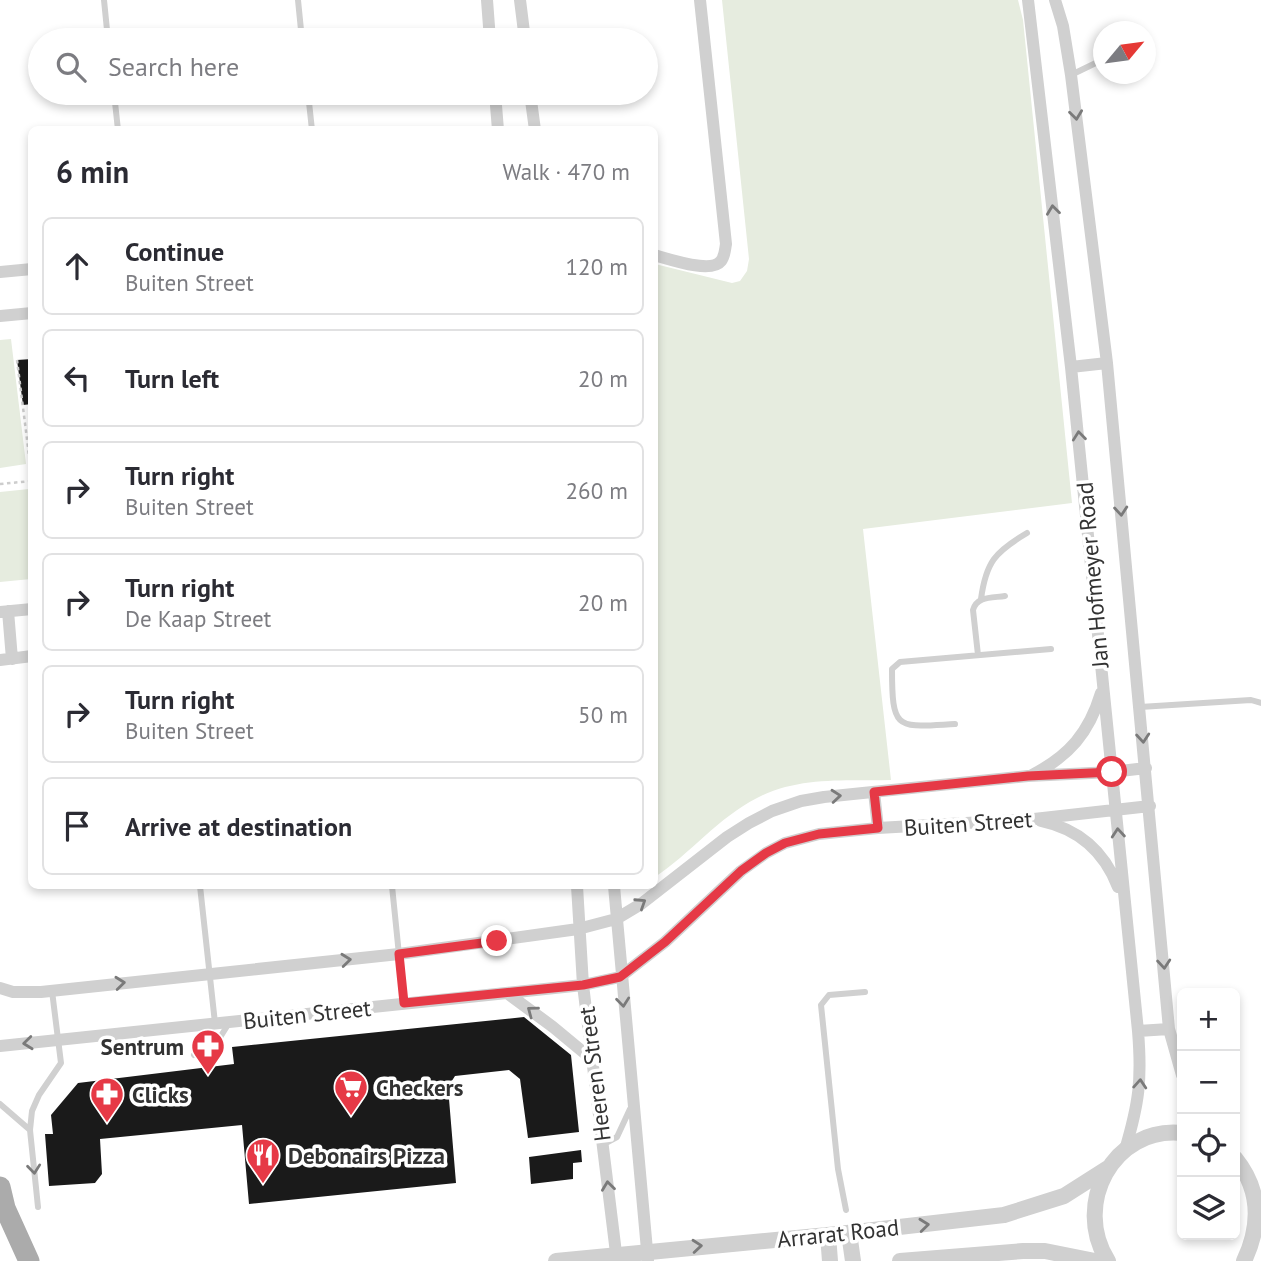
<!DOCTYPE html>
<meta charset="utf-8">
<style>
:root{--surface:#fff;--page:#f7f7f7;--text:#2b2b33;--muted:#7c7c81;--line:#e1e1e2}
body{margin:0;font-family:"PT Sans",sans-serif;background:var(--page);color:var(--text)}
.controls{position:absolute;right:21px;bottom:21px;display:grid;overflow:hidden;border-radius:10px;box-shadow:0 4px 10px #0003}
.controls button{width:63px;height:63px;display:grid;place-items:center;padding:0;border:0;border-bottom:2px solid var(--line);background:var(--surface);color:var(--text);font:35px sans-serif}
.compass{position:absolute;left:1093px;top:21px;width:63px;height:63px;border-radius:50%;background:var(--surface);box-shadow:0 4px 10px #0003;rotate:61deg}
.stop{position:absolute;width:21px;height:21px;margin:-16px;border:5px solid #e63946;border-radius:50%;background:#fff}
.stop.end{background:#e63946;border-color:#fff;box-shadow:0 2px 7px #0008}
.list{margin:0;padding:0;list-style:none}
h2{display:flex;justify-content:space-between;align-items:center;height:91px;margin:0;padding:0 28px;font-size:30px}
h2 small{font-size:23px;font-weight:400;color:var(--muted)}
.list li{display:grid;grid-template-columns:46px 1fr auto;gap:21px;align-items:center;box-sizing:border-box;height:98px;margin:0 14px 14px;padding:0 14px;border:2px solid var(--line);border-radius:10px}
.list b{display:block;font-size:26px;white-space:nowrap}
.list p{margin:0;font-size:23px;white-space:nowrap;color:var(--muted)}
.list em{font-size:23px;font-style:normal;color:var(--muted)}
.icon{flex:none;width:38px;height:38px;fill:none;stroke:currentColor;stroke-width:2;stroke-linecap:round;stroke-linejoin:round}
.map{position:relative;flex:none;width:1261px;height:1261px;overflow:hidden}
.search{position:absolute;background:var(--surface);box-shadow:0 4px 10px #0003;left:28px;top:28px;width:630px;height:77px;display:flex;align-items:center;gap:18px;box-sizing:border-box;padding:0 24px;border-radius:38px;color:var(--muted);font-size:26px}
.panel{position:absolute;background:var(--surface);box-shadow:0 4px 10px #0003;left:28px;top:126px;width:630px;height:763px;border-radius:10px}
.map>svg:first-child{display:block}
</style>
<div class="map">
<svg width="1261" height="1261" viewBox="0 0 1261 1261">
<rect width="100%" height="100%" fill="#fff"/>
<!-- green -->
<path fill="#e6ecdf" d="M722 0H1018L1023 20 1072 503 863 529 891 780C846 781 798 776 757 798 719 817 690 854 655 877V264L732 283 740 281 747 271 749 259Z
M11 339 26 464 0 468V340Z
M29 489 31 579 0 582V492Z"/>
<!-- building -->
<path fill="#1a1a1a" d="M32 359V404L23 405 17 360Z
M524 1017 571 1055 579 1132 528 1138 520 1079 509 1070 455 1076 448 1087 456 1183 249 1204 242 1125 100 1139 102 1174 95 1183 49 1186 45 1134H53L51 1115 78 1083 234 1064 232 1047Z
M581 1150 582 1162 573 1163V1179L531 1184 529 1157Z"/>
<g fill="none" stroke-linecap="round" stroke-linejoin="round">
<!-- path -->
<path stroke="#cdcdcd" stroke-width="2.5" stroke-dasharray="3.5 3.5" stroke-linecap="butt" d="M17 360 32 479
M0 484 32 481"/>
<!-- service -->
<path stroke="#d0d0d0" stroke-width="6" d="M104 0 108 40
M298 0 302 40
M1071 75 1104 59
M114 93 118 130
M308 93 312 130
M981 599C986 562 995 552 1027 533
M978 655 973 610C977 596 992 598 1005 596
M1140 707 1251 700 1261 703
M955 724C897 727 892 732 892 669L900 662 1051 649
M200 886 215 1023
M392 886 404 1004
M194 1055 219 1039 229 1023
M0 1104 30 1130
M602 1145 617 1137 630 1109
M38 1207 30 1130 32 1111 39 1095 61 1063 52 991
M846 1210 838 1169 821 1005 829 995 865 992"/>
<!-- minor -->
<path stroke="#d0d0d0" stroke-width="12" d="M487 0 490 40
M520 0 525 40
M1028 0 1071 367 1138 1031C1142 1080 1139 1103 1125 1150
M1055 0 1063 26 1071 75 1107 363 1169 1029 1182 1075
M495 93 498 130
M530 93 535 130
M654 255C669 259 711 274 721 261 725 256 725 249 726 244L700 0
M0 272 32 269
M0 316 32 313
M1071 367 1107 363
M8 611 12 659
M0 612 32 609
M0 660 32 656
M1032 775C1069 756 1089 733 1101 693
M874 792 878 828
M1041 821C1079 829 1104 851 1118 887
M577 886 583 985 617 1261
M614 886 648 1261
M0 988 13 992H41L399 954 578 929 616 919 641 904 727 837 749 823 772 811 801 801 824 797 1028 776 1112 772 1146 768
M507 993 553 1027 594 1061
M1138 1031 1169 1029
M0 1046 583 985 620 977 665 942 741 871 766 853 785 843 819 834 878 828 1034 819 1150 806"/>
<!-- tertiary -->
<path stroke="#d0d0d0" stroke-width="16" d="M1235 1158C1261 1190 1261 1225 1244 1261
M849 1233 853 1261
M828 1235 830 1261
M556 1261 838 1234 1004 1215 1064 1196 1108 1168
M900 1261 1023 1251H1045L1095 1261
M1108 1261C1072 1205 1113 1126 1182 1133"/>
<!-- primary -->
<path stroke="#ababab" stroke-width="21" d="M0 1187 5 1208 29 1261"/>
</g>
<!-- one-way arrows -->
<defs><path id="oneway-chevron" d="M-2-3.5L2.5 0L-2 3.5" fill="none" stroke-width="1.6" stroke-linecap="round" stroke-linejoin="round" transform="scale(1.75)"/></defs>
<g stroke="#7a7a7a">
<use href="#oneway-chevron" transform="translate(1076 115) rotate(83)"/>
<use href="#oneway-chevron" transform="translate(1053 210) rotate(-97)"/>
<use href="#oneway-chevron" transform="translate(1079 436) rotate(-96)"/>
<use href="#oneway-chevron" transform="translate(1121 511) rotate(85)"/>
<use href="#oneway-chevron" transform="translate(1143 738) rotate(85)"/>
<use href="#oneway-chevron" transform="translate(836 796) rotate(-5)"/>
<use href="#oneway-chevron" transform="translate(1118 833) rotate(-95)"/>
<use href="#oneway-chevron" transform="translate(641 903) rotate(-33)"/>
<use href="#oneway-chevron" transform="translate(346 960) rotate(-6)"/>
<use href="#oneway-chevron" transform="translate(1164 964) rotate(85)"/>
<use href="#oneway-chevron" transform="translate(120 983) rotate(-6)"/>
<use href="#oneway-chevron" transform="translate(623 1002) rotate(84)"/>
<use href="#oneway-chevron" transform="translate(532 1011) rotate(-143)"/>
<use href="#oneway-chevron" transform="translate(28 1043) rotate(174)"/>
<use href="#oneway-chevron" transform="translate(1140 1084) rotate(-86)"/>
<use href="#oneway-chevron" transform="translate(34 1169) rotate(84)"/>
<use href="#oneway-chevron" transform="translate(608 1186) rotate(-97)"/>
<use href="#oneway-chevron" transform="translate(924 1225) rotate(-6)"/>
<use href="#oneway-chevron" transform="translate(697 1246) rotate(-5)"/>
</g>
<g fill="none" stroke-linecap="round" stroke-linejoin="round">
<!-- route -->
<path stroke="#e63946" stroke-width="9" d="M497 941 399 954 404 1003 583 985 620 977 665 942 741 871 766 853 785 843 819 834 878 828 874 792 1028 776 1112 772"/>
</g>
<!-- icons -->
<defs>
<g id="pharmacy-pin" transform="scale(1.75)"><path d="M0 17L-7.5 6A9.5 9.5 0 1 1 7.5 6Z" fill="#e63946" stroke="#fff"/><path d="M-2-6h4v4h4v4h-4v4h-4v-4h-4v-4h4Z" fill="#fff"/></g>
<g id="supermarket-pin" transform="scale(1.75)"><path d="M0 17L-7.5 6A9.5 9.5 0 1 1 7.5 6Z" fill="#e63946" stroke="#fff"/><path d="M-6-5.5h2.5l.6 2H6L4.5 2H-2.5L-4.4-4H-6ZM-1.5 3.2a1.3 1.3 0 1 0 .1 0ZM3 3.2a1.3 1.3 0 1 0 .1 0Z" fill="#fff"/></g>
<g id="restaurant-pin" transform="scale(1.75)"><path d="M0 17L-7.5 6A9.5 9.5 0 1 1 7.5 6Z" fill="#e63946" stroke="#fff"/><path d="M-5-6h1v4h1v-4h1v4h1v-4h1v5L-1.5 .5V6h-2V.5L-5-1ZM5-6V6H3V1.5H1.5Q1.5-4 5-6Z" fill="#fff"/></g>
</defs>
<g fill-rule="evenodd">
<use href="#pharmacy-pin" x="208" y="1046"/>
<use href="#supermarket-pin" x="351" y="1087"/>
<use href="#pharmacy-pin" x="107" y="1094"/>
<use href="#restaurant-pin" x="263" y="1155"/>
</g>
<g text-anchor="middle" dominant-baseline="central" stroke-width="7" stroke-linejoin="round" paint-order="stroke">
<!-- street labels -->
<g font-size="23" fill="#333" stroke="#fff">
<text transform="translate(1092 575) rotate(-95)">Jan Hofmeyer Road</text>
<text transform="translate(968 823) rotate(-4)">Buiten Street</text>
<text transform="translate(307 1014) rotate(-6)">Buiten Street</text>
<text transform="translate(594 1074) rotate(-97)">Heeren Street</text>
<text transform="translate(838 1233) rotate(-6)">Arrarat Road</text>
</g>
<!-- poi labels -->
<g font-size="23" font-weight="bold" fill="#333" stroke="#fff" text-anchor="start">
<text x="184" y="1046" text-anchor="end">Sentrum</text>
<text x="376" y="1087">Checkers</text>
<text x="132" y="1094">Clicks</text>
<text x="288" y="1155">Debonairs Pizza</text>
</g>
</g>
</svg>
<div class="controls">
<button>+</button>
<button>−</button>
<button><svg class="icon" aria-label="locate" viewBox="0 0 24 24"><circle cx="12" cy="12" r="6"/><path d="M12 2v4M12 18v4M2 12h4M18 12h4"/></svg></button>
<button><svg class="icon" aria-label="layers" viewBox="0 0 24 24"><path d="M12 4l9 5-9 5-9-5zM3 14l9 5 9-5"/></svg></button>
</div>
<svg class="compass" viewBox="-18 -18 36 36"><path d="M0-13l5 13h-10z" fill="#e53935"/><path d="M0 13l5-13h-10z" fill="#7c7c81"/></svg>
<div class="stop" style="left:1112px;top:772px"></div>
<div class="stop end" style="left:497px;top:941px"></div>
<div class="search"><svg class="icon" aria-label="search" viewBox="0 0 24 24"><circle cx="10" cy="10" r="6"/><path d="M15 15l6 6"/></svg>Search here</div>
<section class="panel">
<h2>6 min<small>Walk · 470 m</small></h2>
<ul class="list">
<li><svg class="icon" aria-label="ahead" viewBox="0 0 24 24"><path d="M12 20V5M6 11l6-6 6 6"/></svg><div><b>Continue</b><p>Buiten Street</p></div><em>120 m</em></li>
<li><svg class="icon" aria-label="left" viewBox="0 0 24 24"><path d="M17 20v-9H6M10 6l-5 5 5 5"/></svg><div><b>Turn left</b></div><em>20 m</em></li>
<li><svg class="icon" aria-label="right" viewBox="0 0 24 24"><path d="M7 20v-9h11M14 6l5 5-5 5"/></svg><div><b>Turn right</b><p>Buiten Street</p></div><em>260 m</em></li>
<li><svg class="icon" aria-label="right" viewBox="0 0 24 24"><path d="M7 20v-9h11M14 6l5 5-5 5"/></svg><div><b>Turn right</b><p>De Kaap Street</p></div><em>20 m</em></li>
<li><svg class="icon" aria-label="right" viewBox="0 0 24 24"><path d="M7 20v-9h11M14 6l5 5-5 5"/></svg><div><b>Turn right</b><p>Buiten Street</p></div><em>50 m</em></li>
<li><svg class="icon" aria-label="arrive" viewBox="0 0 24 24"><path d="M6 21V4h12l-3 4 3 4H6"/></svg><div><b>Arrive at destination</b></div></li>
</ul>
</section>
</div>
